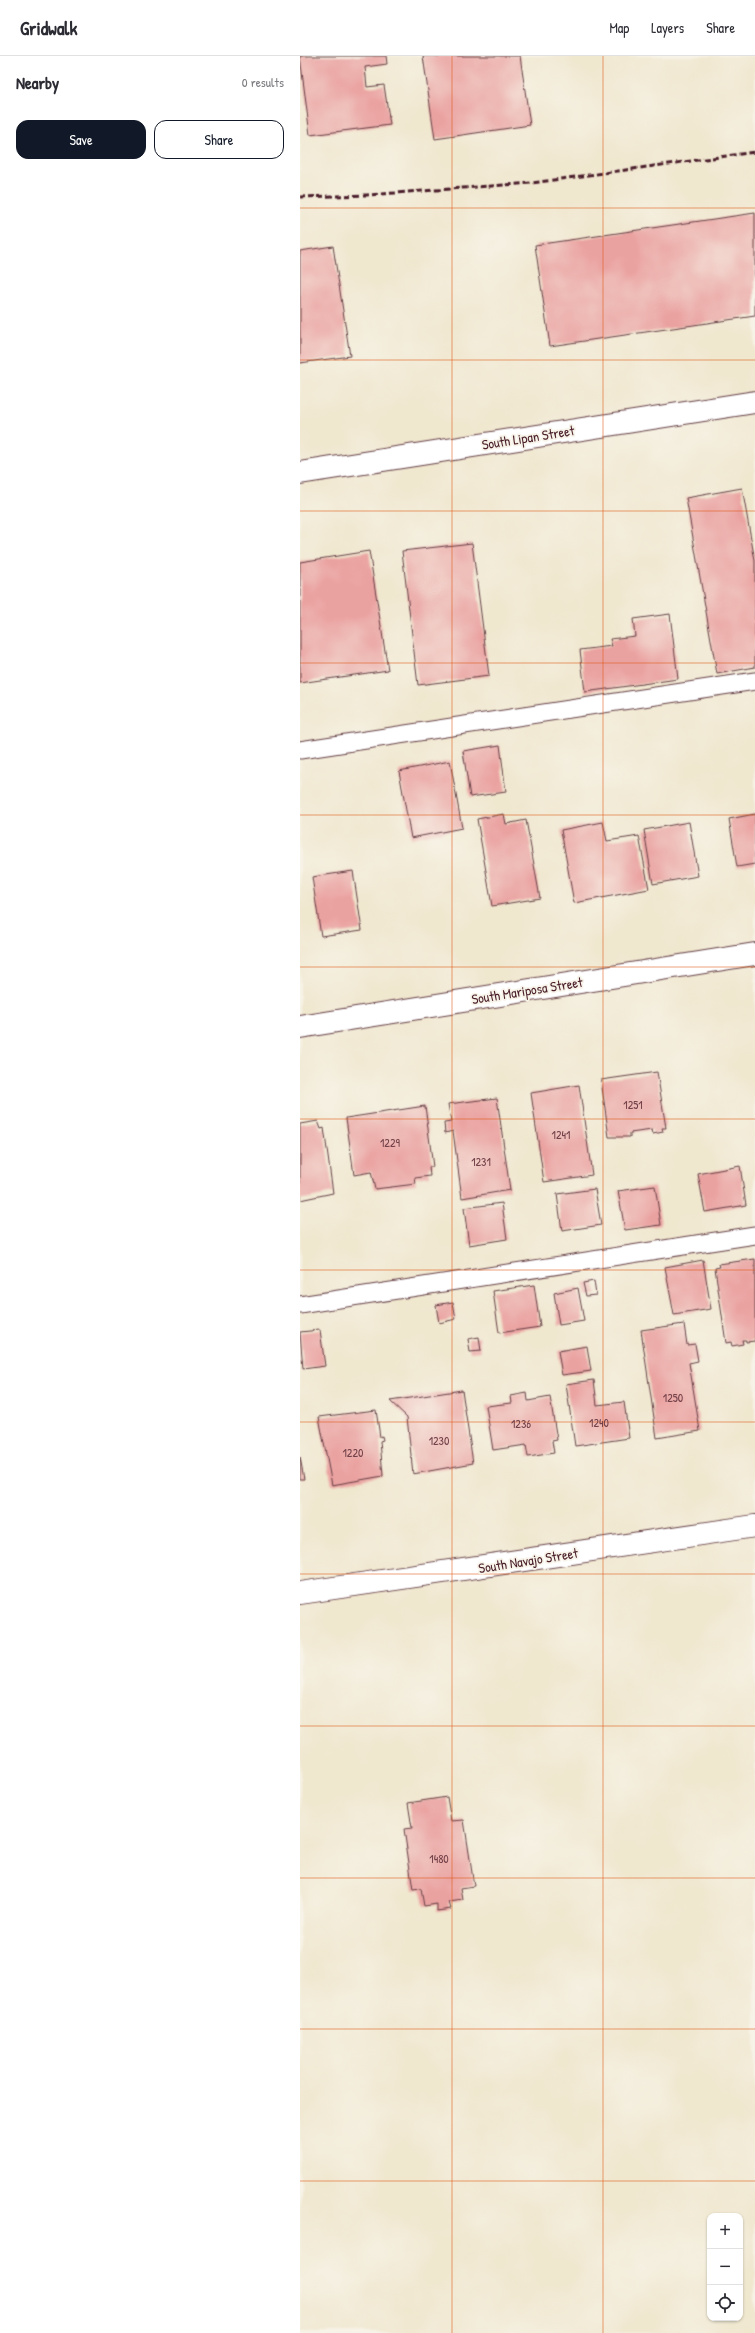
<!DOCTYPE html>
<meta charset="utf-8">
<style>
:root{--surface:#fff;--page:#f7f7f7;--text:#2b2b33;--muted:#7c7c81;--line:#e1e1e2;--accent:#111827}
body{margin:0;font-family:"Patrick Hand",sans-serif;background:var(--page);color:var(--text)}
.controls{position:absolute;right:12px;bottom:12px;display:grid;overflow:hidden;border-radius:8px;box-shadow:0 1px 3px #0004}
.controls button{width:36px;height:36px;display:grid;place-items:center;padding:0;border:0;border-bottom:1px solid var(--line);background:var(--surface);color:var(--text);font:20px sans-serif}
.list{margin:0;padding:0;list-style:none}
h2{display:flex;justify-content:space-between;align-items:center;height:52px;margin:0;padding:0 16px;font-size:17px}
h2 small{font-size:13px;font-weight:400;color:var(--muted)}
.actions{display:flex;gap:8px;padding:12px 16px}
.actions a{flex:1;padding:9px 0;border:1px solid var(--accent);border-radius:12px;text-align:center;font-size:14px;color:var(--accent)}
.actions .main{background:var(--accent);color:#fff}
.icon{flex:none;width:22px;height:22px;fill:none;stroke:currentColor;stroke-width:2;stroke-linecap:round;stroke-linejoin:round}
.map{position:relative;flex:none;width:455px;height:2277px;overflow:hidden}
header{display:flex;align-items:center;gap:24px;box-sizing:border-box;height:56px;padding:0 20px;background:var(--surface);border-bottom:1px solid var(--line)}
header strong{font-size:19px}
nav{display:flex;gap:22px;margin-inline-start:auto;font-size:14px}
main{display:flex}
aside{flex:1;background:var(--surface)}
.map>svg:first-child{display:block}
</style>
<header>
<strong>Gridwalk</strong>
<nav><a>Map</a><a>Layers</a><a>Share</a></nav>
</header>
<main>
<aside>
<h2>Nearby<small>0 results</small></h2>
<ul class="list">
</ul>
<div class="actions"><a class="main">Save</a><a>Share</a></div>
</aside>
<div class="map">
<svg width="455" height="2277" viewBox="0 0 455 2277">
<rect width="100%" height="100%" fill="#f7f3e8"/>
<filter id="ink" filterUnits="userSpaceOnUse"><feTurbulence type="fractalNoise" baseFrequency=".025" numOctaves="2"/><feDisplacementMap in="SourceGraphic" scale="8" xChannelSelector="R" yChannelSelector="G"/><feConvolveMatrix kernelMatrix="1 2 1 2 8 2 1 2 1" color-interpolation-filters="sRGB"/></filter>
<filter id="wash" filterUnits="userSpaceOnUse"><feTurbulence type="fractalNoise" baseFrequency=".012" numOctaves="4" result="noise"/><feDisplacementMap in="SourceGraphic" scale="16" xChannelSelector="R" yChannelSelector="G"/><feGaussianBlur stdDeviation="0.9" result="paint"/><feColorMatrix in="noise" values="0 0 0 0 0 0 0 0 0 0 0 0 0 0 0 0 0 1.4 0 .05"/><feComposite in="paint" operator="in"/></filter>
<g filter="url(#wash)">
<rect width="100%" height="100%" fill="#f0e7cf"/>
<g id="blocks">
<!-- building -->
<path fill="#eaa2a0" d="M0 0H86L87 8 65 11 67 31 84 29 90 69 10 79Z
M123 0H220L230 69 135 83Z
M455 157V260L250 290 235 189Z
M33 190 50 300 0 307V195Z
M442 432 455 505V611L417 618 386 442Z
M172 487 189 620 118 629 102 495Z
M69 495 88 614 0 627V506Z
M370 558 378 623 285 636 280 594 312 590 310 583 335 580 333 563Z
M200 689 206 736 170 741 163 695Z
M150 705 162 772 111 782 99 715Z
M204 758 206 768 226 764 240 842 192 850 177 763Z
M455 758V808L437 811 429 763Z
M303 766 307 785 339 780 349 833 274 847 261 774Z
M389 766 398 820 353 828 344 774Z
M53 815 62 874 21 880 12 821Z
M357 1016 366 1072H362L363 1076 353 1078 352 1074 330 1077V1081H309L301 1024Z
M279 1029 292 1119 244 1126 231 1037Z
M197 1042 210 1134 162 1142 153 1075 145 1077 144 1067 151 1066 148 1048Z
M125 1050 133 1111H129L130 1120 115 1122 116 1128 75 1133 71 1116 54 1119 46 1062Z
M18 1065 21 1073 24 1072 33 1137 0 1144V1068Z
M440 1110 446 1149 405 1156 398 1118Z
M355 1130 361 1169 325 1174 318 1135Z
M295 1133 301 1169 262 1175 257 1138Z
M202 1147 207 1183 169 1189 164 1152Z
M455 1203V1285L446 1286V1284H442L443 1288 432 1290 431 1286 426 1287 415 1212 420 1211 419 1208Z
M403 1204 411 1253 374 1259 365 1211Z
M294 1225 296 1239 286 1240 283 1227Z
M234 1229 240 1271 199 1277 193 1235Z
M278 1232 284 1265 259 1269 254 1237Z
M153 1246 156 1263 139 1267 136 1249Z
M384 1268 387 1289 395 1288 398 1305 389 1307 400 1375 357 1382 341 1274Z
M20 1274 25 1310 3 1313 0 1276Z
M179 1281 181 1295 170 1296 168 1283Z
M287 1290 291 1315 262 1319 258 1295Z
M294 1324 297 1349 324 1346 329 1382 275 1390 266 1328Z
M162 1334 173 1407 113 1418 107 1361 90 1345Z
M227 1337 228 1345 250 1341 257 1384 252 1385 254 1397 228 1401 226 1389 193 1394 186 1350 212 1347 211 1340Z
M76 1354 80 1381 82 1380 83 1384 80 1385 83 1420 32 1429 19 1361Z
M0 1401 4 1423H0Z
M147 1741 151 1765 164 1764 174 1830 161 1832 163 1844 149 1846 151 1853 137 1855V1848L124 1850 121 1833 113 1834 104 1773 112 1772 108 1747Z"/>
</g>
</g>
<g filter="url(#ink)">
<use href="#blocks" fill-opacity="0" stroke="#633d44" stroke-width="1"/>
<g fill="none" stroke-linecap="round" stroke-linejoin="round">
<!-- lane casing -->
<g stroke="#633d44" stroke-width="19">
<path id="lane" d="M0 694 455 625
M0 1249 455 1179"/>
</g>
<!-- street casing -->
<g stroke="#633d44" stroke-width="24">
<path id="street" d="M0 971 455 898
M0 1537 455 1470"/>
</g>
<!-- secondary casing -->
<g stroke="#633d44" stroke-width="24">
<path id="secondary" d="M0 417 455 346"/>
</g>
<!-- lane -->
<use href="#lane" stroke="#fff" stroke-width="17"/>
<!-- street -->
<use href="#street" stroke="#fff" stroke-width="22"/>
<!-- secondary -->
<use href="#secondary" stroke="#fff" stroke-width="22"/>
<!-- rail -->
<path stroke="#4a1f2b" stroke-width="3" stroke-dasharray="6 3" stroke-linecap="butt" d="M0 141 67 139 232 127 455 96"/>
</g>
</g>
<!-- grid -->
<path fill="none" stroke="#e0560e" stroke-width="1" stroke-opacity="0.55" d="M152 0V2277M303 0V2277M0 152H455M0 304H455M0 455H455M0 607H455M0 759H455M0 911H455M0 1063H455M0 1214H455M0 1366H455M0 1518H455M0 1670H455M0 1822H455M0 1973H455M0 2125H455"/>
<g text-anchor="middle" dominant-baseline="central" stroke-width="3.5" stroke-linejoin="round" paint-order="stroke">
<!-- number labels -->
<g font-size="12" fill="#724048">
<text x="333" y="1048">1251</text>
<text x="261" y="1078">1241</text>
<text x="90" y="1086">1229</text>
<text x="181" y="1105">1231</text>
<text x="373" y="1341">1250</text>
<text x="299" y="1366">1240</text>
<text x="221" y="1367">1236</text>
<text x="139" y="1384">1230</text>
<text x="53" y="1396">1220</text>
<text x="139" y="1802">1480</text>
</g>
<!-- street labels -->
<g font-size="14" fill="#4a1f2b" stroke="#f7f3e8">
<text transform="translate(228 381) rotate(-9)">South Lipan Street</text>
<text transform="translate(227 934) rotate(-9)">South Mariposa Street</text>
<text transform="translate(228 1504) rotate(-9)">South Navajo Street</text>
</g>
</g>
</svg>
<div class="controls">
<button>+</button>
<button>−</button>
<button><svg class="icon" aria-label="locate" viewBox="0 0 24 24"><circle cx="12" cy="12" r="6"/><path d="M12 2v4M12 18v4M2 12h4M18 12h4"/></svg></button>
</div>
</div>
</main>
